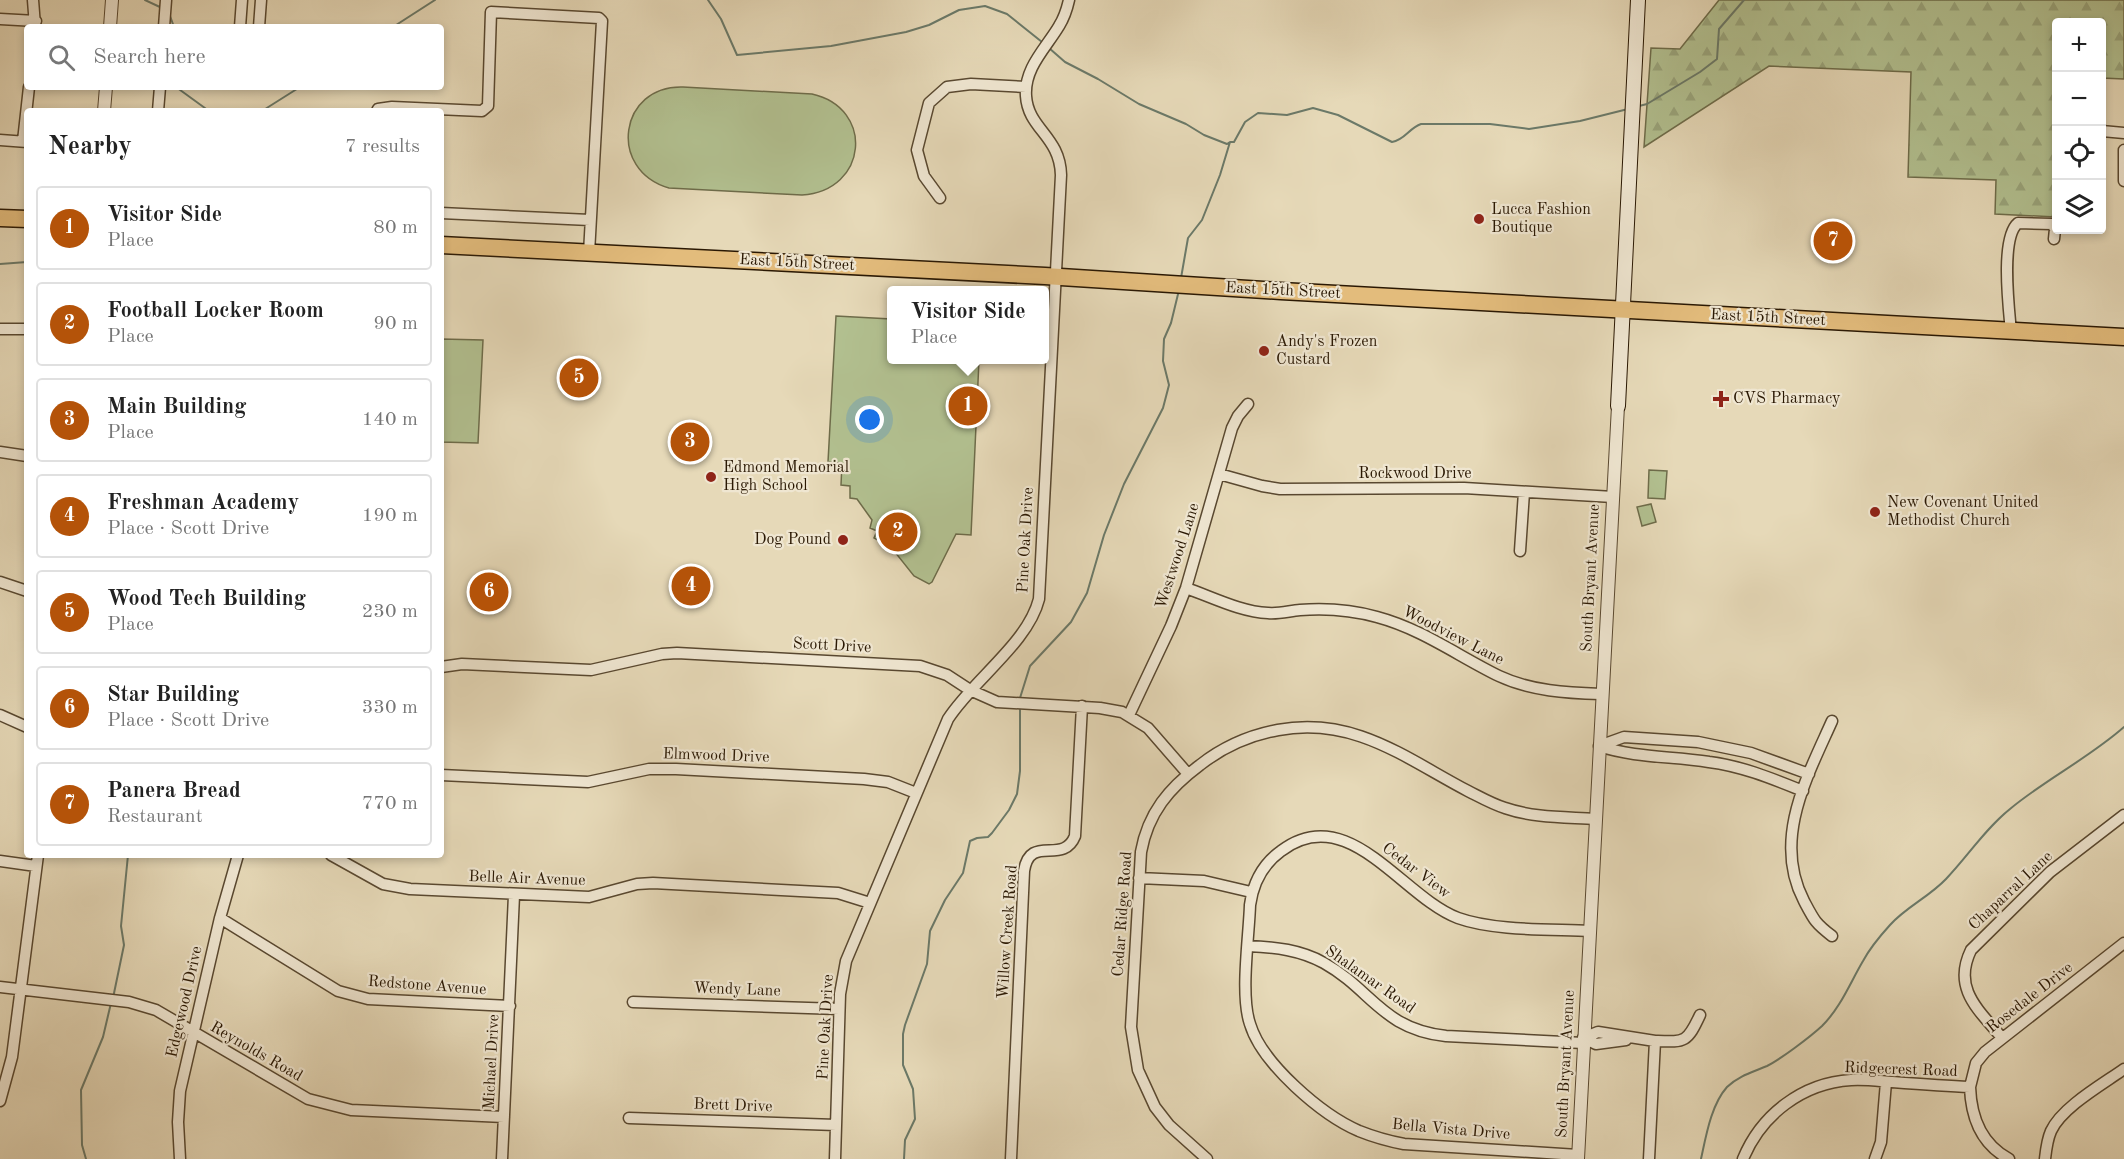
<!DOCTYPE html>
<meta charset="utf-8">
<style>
:root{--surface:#fff;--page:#f6f6f6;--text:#222;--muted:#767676;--line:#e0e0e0;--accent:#b45309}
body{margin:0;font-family:"Old Standard TT",serif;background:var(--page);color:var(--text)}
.controls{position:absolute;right:18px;top:18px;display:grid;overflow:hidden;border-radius:6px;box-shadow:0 3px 9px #0003}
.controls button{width:54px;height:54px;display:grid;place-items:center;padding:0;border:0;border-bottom:2px solid var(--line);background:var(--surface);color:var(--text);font:30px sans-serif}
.you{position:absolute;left:870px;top:420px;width:21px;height:21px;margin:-15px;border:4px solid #fff;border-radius:50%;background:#1a73e8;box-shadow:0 0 0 9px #1a73e833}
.badge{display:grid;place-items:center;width:39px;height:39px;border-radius:50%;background:var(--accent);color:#fff;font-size:20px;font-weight:700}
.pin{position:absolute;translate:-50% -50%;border:3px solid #fff;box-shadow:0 2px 6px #0006}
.popup{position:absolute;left:887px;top:286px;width:162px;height:78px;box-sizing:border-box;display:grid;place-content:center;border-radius:6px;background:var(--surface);filter:drop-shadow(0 2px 4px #0005);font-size:20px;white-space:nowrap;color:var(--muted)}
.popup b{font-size:22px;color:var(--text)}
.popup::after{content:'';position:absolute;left:50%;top:100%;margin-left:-12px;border:12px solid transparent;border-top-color:var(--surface)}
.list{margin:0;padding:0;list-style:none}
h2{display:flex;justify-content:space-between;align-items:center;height:78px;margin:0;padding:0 24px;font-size:26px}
h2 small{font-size:20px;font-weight:400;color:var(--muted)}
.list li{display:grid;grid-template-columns:39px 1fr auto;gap:18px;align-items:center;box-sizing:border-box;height:84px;margin:0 12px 12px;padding:0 12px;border:2px solid var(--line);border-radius:6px}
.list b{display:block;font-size:22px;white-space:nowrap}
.list p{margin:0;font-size:20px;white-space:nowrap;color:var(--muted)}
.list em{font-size:20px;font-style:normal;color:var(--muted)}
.icon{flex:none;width:33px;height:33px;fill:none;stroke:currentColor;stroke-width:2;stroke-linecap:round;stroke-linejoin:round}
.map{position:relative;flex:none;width:2124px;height:1159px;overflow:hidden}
.search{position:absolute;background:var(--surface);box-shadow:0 3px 9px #0003;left:24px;top:24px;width:420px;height:66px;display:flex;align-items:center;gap:15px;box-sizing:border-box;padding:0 21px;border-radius:6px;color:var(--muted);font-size:22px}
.panel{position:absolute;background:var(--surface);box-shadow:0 3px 9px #0003;left:24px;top:108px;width:420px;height:750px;border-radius:6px}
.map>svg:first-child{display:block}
</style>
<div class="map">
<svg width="2124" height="1159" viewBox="0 0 2124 1159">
<defs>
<pattern id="grass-tufts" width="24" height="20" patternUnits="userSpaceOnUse" patternTransform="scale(1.5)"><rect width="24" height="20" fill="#b2c090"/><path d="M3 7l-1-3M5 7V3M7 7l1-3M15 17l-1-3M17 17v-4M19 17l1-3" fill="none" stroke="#99a47b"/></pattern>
<pattern id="forest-firs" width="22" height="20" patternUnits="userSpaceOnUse" patternTransform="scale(1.5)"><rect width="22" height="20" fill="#b2c090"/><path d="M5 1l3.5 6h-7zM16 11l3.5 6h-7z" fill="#99a47b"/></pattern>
</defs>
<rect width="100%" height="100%" fill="#e6d9b8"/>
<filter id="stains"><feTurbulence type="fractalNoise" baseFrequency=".00333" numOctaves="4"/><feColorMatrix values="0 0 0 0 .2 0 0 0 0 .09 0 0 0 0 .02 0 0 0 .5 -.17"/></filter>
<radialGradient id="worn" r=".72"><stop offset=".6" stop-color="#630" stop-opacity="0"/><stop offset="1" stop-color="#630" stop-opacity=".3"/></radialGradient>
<!-- grass -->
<path fill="url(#grass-tufts)" stroke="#6e6c4a" stroke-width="1.5" d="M1651 504 1656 522 1642 526 1637 507Z"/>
<!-- forest -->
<path fill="url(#forest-firs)" stroke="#6e6c4a" stroke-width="1.5" d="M1719 0H2124V79L2102 78V22H2056V217L1995 214 1996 180 1908 177 1911 72 1769 66 1644 147 1651 48 1680 49Z"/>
<!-- pitch -->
<path fill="#b2c090" stroke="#6e6c4a" stroke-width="1.5" d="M683 87 812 94C875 108 868 191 802 195L669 188C607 170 619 85 683 87Z
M836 316 891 319 892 360H979L971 535 956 534 932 582 929 584 914 576 891 547 874 538 877 531 870 528 872 520 857 499 850 498V486L841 485 842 463 828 462Z
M441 339 483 340 478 443 441 442Z
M1649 470 1667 471 1665 499 1648 498Z"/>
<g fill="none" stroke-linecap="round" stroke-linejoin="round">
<!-- stream -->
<path stroke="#6b7968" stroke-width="2" d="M145 0 162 8
M708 0 721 19 737 55 831 46 906 32 929 25 959 10 985 6 1007 14 1042 42
M170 16 174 27
M393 27 435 0
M1049 48 1065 62 1098 79 1139 104 1186 124 1204 135 1227 144 1230 142
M176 87 209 111
M1639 106 1647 104 1700 72 1717 59 1719 29 1744 0
M262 111 300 87
M0 264 27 262
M1181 278 1188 238 1202 220 1220 175 1230 142H1234L1245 122 1258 113 1287 115 1313 108 1338 115 1392 142C1405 140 1409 128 1421 124H1490L1529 129 1580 121 1628 109
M1020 698 1030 666 1071 622 1087 593 1104 535 1124 484 1163 408 1169 385 1163 361 1164 339 1171 323 1179 290
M113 998 124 945 121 926 128 855
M86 1159 82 1145 81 1090 103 1037 111 1003
M904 1159 905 1140 915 1119 913 1089 903 1065V1034L905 1025 927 964 930 931 945 900 963 873 970 841 977 838 988 837 992 833 1009 810 1017 794 1020 771V710
M1701 1159C1706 1136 1711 1105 1727 1087 1738 1076 1753 1072 1767 1066 1781 1059 1810 1037 1822 1026 1841 1007 1850 983 1863 961 1870 948 1880 936 1890 925 1906 907 1929 897 1946 879 1968 856 1985 829 2010 809 2046 779 2089 758 2124 727"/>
<!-- minor casing -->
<g stroke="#594830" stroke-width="13">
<path id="minor" d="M33 0 35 26
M0 19 36 21
M164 27 166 0
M240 27 242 0
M259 27 261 0
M158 111 160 87
M377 111 378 109 392 107 482 111 488 106 491 12 599 18 602 21 589 253
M2102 131 2124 133
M0 140 27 142
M23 141 29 87
M2124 150V181
M940 198 924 176 917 150 929 103 947 87 971 84 1026 87
M441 213 590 220
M0 329H27
M2011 332C2009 309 2000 238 2018 223L2052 224 2055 229 2054 239
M0 452 27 456
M1219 474 1262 486 1280 489 1464 488 1613 497
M1520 551 1524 492
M0 582 27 591
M1186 588C1212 597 1241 612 1268 613 1279 614 1289 611 1300 610 1326 608 1352 610 1377 617 1422 629 1458 656 1499 676 1531 691 1567 693 1601 694
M441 667 462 664 591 670 662 654 677 653 920 666 947 675 970 690 997 702 1100 708 1122 712 1148 728 1188 774
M0 715 27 727
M1129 715 1171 626 1186 588 1232 428 1238 416 1248 404
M1832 721C1807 777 1772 840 1804 901 1814 920 1815 923 1832 936
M1599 746 1624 737 1698 742 1751 753 1809 774
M1599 746C1636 758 1671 756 1709 762 1742 766 1773 779 1803 791
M441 775 588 782 649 769H676L864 779 888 782 916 793
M331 855 383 884 410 889 589 897 637 884 653 883 838 893 870 903
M0 861 36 866
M1139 878 1204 881 1251 892
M220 918 338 991 368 999 510 1006
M1248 946C1275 947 1301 950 1324 963 1372 990 1382 1029 1446 1036L1583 1043
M0 987 129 1002 156 1010 308 1099 351 1110 504 1117
M633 1002 839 1009
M1583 1038 1598 1032 1655 1041 1649 1159
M1583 1038 1596 1044 1626 1040
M2002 1038C1979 1010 1952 989 1971 950L2050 872 2124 815
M1655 1041C1685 1042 1687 1043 1700 1015
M1970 1087 1976 1063 1985 1052 2124 943
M0 1101 12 1057 38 855
M629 1118 836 1125
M1578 1155 1404 1144C1388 1141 1374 1137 1359 1131 1322 1115 1262 1064 1250 1024 1240 995 1249 937 1250 905 1253 883 1263 864 1281 851 1348 800 1402 897 1458 918 1494 931 1551 929 1590 931
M180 1159 178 1122 180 1091 220 918 238 855
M502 1159 514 895
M835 1159 840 994 846 961 948 719C973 680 1028 643 1039 599L1061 175C1060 136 1028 129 1026 96 1024 68 1046 48 1059 26 1064 18 1067 9 1069 0
M1011 1159 1024 871C1030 833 1063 866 1075 836L1082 706
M1207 1159 1169 1125 1155 1107 1138 1070 1131 1027 1141 852C1148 813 1169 788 1200 765 1223 747 1251 735 1278 730 1354 716 1405 758 1468 791 1480 797 1492 804 1505 808 1534 818 1565 817 1595 819
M1743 1159C1761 1115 1802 1083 1851 1080 1864 1079 1879 1081 1892 1082 1918 1084 1944 1086 1970 1087 1971 1117 1981 1144 2009 1159
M1875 1159 1881 1142 1886 1082
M2045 1159C2046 1150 2047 1140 2051 1131 2062 1107 2103 1084 2124 1069"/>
</g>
<!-- tertiary casing -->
<g stroke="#594830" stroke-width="14">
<path id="tertiary" d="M110 27 112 0
M104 111 106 87
M1578 1159 1618 406"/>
</g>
<!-- secondary casing -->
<g stroke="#2a1803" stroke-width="16">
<path id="secondary" d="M1618 406 1638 0"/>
</g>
<!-- primary casing -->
<g stroke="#2a1803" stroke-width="19">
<path id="primary" d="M0 218 27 219
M441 245 1045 276 1281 291 2124 337"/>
</g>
<!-- minor -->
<use href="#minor" stroke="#efe6d1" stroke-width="10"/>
<!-- tertiary -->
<use href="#tertiary" stroke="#efe6d1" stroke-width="12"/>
<!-- secondary -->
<use href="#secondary" stroke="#efe6d1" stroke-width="14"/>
<!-- primary -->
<use href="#primary" stroke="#e3bc7c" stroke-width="16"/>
</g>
<!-- markers -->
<g fill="#8f2418" stroke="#efe6d1" stroke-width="2">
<circle cx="1479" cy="219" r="6"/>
<circle cx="1264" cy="351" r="6"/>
<path d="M1718 390h6v6h6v6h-6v6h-6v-6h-6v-6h6z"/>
<circle cx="711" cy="477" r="6"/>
<circle cx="1875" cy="512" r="6"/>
<circle cx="843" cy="540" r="6"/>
</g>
<g text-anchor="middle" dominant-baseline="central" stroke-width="4.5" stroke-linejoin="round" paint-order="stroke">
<!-- poi labels -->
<g font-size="16" fill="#2a1803" stroke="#efe6d1" text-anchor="start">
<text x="1491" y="210">Lucca Fashion<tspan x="1491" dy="18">Boutique</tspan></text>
<text x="1276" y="342">Andy's Frozen<tspan x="1276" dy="18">Custard</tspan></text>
<text x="1733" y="399">CVS Pharmacy</text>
<text x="723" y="468">Edmond Memorial<tspan x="723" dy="18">High School</tspan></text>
<text x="1887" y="503">New Covenant United<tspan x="1887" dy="18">Methodist Church</tspan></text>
<text x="831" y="540" text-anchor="end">Dog Pound</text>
</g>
<!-- street labels -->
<g font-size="16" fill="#2a1803" stroke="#efe6d1">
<text transform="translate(797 263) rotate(3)">East 15th Street</text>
<text transform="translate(1283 291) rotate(3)">East 15th Street</text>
<text transform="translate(1768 318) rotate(3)">East 15th Street</text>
<text x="1415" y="474">Rockwood Drive</text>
<text transform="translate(1026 540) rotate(-87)">Pine Oak Drive</text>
<text transform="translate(1178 556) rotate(-72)">Westwood Lane</text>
<text transform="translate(1591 578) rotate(-87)">South Bryant Avenue</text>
<text transform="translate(1453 636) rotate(27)">Woodview Lane</text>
<text transform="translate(832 646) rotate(3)">Scott Drive</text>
<text transform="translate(716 756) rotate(2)">Elmwood Drive</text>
<text transform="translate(1416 871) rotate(37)">Cedar View</text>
<text transform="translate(527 879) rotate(2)">Belle Air Avenue</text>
<text transform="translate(2011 891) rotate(-43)">Chaparral Lane</text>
<text transform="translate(1123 914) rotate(-86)">Cedar Ridge Road</text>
<text transform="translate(1008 932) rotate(-86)">Willow Creek Road</text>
<text transform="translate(1370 980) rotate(35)">Shalamar Road</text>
<text transform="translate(427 986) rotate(4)">Redstone Avenue</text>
<text transform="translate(737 990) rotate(2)">Wendy Lane</text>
<text transform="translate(2030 998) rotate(-38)">Rosedale Drive</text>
<text transform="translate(185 1002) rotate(-77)">Edgewood Drive</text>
<text transform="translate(826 1027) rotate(-87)">Pine Oak Drive</text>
<text transform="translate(256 1052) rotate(30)">Reynolds Road</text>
<text transform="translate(492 1062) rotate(-87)">Michael Drive</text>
<text transform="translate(1566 1064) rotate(-87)">South Bryant Avenue</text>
<text transform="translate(1901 1070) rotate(2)">Ridgecrest Road</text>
<text transform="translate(733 1106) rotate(2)">Brett Drive</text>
<text transform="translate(1451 1130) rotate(5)">Bella Vista Drive</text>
</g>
</g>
<rect width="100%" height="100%" filter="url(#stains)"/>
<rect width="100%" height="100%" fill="url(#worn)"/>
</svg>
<div class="controls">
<button>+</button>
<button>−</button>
<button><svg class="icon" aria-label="locate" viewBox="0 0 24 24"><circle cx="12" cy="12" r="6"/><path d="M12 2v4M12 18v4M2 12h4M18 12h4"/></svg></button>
<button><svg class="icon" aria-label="layers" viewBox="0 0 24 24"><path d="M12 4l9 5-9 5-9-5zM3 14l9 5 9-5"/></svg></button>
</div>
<div class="you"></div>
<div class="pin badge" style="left:968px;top:406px">1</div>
<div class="popup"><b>Visitor Side</b>Place</div>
<div class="pin badge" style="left:898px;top:532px">2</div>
<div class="pin badge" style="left:690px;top:442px">3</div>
<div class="pin badge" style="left:691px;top:586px">4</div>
<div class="pin badge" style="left:579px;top:378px">5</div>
<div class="pin badge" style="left:489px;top:592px">6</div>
<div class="pin badge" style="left:1833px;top:241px">7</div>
<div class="search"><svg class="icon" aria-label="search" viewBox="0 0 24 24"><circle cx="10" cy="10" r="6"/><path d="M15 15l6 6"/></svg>Search here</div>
<section class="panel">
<h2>Nearby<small>7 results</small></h2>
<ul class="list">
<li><span class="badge">1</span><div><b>Visitor Side</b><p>Place</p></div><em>80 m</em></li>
<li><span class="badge">2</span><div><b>Football Locker Room</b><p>Place</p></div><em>90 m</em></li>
<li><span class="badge">3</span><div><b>Main Building</b><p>Place</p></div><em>140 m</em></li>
<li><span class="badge">4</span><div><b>Freshman Academy</b><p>Place · Scott Drive</p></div><em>190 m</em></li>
<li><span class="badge">5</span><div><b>Wood Tech Building</b><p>Place</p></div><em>230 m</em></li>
<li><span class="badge">6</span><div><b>Star Building</b><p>Place · Scott Drive</p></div><em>330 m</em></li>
<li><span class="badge">7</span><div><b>Panera Bread</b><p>Restaurant</p></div><em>770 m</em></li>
</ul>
</section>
</div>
